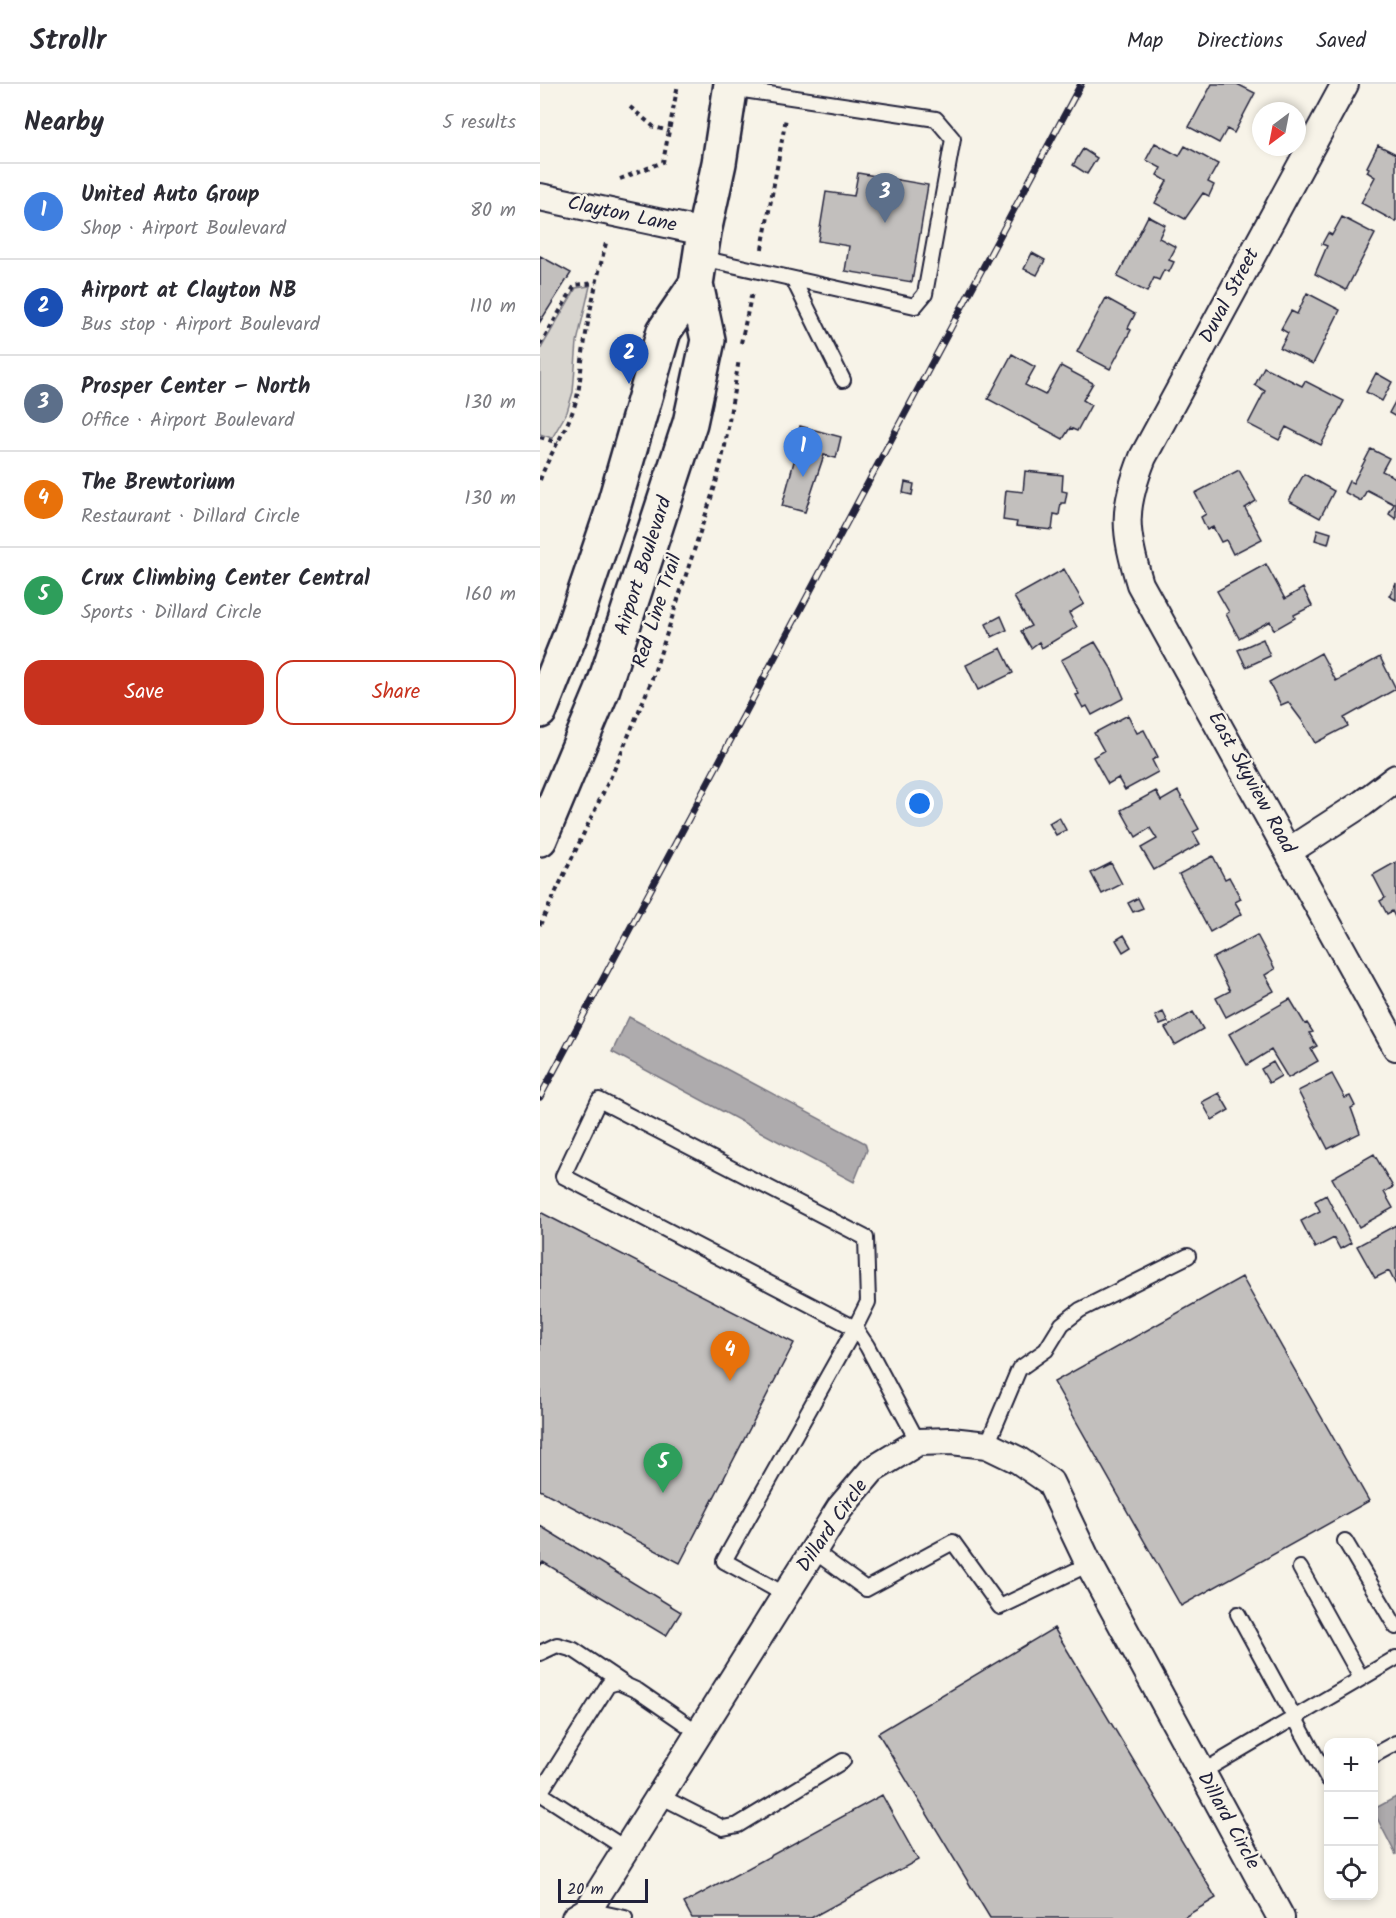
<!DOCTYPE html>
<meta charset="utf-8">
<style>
:root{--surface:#fff;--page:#f2f2f3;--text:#2b2b33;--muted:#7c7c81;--line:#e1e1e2;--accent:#c8321e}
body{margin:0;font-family:Kalam,sans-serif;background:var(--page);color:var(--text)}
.controls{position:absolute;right:18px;bottom:18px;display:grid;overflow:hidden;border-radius:12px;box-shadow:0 3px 9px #0003}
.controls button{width:54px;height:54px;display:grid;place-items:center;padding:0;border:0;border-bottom:2px solid var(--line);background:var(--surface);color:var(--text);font:30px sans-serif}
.compass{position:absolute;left:712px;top:18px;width:54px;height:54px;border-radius:50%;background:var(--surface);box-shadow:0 3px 9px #0003;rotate:212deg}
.scale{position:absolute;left:18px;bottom:15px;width:90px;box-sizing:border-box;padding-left:6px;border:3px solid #22223b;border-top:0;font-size:16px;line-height:21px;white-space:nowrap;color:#22223b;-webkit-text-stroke:4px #f7f3e8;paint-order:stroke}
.you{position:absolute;left:380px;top:720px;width:21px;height:21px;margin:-15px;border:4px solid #fff;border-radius:50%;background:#1a73e8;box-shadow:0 0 0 9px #1a73e833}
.badge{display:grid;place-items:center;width:39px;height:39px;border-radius:50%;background:var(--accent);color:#fff;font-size:20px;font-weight:700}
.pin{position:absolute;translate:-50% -50px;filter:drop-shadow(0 2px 3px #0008)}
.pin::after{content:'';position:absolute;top:32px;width:21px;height:18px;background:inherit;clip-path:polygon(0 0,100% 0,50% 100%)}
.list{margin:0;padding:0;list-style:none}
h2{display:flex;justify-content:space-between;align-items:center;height:78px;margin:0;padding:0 24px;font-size:26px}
h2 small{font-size:20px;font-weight:400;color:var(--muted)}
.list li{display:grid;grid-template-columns:39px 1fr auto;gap:18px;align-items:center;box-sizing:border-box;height:96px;padding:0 24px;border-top:2px solid var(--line)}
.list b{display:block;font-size:22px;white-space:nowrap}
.list p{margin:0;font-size:20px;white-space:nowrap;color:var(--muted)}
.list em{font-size:20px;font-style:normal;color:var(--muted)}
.actions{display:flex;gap:12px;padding:18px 24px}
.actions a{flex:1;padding:14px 0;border:2px solid var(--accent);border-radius:18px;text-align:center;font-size:21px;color:var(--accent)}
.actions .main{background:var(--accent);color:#fff}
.icon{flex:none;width:33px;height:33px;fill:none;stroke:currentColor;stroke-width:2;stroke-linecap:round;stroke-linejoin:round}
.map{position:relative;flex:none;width:856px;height:1834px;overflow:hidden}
header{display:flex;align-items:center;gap:36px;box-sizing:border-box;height:84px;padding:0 30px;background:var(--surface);border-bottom:2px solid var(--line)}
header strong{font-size:28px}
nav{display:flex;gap:33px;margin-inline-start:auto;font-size:21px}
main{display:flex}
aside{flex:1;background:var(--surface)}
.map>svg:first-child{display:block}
</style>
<header>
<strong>Strollr</strong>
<nav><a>Map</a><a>Directions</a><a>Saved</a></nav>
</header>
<main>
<aside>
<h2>Nearby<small>5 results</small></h2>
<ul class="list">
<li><span class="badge" style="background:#3f7fe0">1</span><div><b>United Auto Group</b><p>Shop · Airport Boulevard</p></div><em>80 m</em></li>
<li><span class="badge" style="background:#1a4fb4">2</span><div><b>Airport at Clayton NB</b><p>Bus stop · Airport Boulevard</p></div><em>110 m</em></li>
<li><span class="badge" style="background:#5c6f8a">3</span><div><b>Prosper Center – North</b><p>Office · Airport Boulevard</p></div><em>130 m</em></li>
<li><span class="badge" style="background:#e8710a">4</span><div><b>The Brewtorium</b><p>Restaurant · Dillard Circle</p></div><em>130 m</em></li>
<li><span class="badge" style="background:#2e9e5b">5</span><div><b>Crux Climbing Center Central</b><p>Sports · Dillard Circle</p></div><em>160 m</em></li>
</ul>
<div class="actions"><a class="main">Save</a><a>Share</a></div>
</aside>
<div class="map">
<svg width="856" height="1834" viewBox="0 0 856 1834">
<rect width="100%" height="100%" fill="#f7f3e8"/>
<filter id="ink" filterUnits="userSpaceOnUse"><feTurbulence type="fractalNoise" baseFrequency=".0167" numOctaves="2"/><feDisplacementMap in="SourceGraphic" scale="12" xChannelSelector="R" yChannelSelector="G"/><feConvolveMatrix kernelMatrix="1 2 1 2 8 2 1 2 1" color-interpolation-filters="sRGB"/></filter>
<g filter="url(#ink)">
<!-- green -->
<path fill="#d8d5cf" stroke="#7d7c85" stroke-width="1.5" d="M50 202 37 258 33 308 27 328 12 354 0 350V266L36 204Z"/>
<!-- water -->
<path fill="#aeabad" stroke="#76747f" stroke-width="1.5" d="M89 933 325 1059 327 1066 314 1098 72 968Z
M856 1713V1771L834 1728V1725Z"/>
<!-- building -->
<path fill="#c2bfbd" stroke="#22223b" stroke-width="1.5" d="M672 0H697L715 9 694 49 687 45 679 59 649 43Z
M615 59 639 72 645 62 678 80 668 98 674 101 669 112 663 109 645 135 615 119 627 97 617 91 621 84 606 76Z
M838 61 856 70V138L821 119 835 93 827 88 829 84 827 83Z
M543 65 557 74 547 90 533 81Z
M318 89 388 101 372 198 305 187 309 162 278 157 286 108 314 112Z
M608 132 625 141 619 154 636 163 629 176 634 178 629 188 624 186 619 196 614 194 607 208 577 193Z
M802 133 835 150 806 206 775 190 787 162 782 160 788 149 792 151Z
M492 169 505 176 497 191 484 185Z
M0 172 31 189 0 238Z
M767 209 800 226 773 280 740 264 748 249 741 245 751 227 757 230Z
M566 214 595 230 588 244 591 246 570 285 537 268Z
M472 270 495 283 485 301 505 311 521 282 553 299 543 316 551 321 537 347 530 344 523 355 448 315Z
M724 283 762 302 765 297 804 317 781 361 746 343 739 356 708 340 725 307 715 301Z
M836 289 852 298 842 317 826 308Z
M856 316V333L849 329Z
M260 342 301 353 296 374 284 371 265 428 242 422 259 359 256 358Z
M831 365 849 374 842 387 856 394V435L849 430 854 420 827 406 821 417 804 408 809 397 813 399Z
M699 386 716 417 705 424 722 455 693 470 686 456 681 458 673 443 667 446 661 433 666 430 655 409Z
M485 387 523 391 522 407 527 408 525 419H521L519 431 514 430 512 446 476 442 477 438 463 436 466 406 483 408Z
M764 390 794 407 780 434 749 417Z
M365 398 374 400 372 411 363 409Z
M778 445 791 449 788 460 775 456Z
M726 480 745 515 763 504 772 522 754 531 755 534 734 546 730 537 699 554 686 530 689 528 677 507Z
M524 485 544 520 529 529 537 543 502 564 499 558 491 564 481 547 491 542 474 513Z
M856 499V516L849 512Z
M461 532 467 546 452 553 446 540Z
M723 555 730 572 706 583 698 566Z
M555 558 571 584 584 614 552 631 547 622 543 624 536 611 539 610 521 576Z
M461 564 473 589 438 606 426 581Z
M781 569 796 597 840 573 856 605 804 634 808 642 775 659 763 638 748 618 741 621 729 598Z
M588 631 597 649 604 646 618 673 612 676 618 688 585 706 578 694 568 700 553 673 564 667 554 649Z
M616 707 621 717 638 707 659 745 653 748 660 760 614 786 601 764 617 755 610 744 596 753 581 726Z
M519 733 526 746 516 751 509 739Z
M673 772 685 795 689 793 701 815 695 818 702 830 670 848 639 790Z
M856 778V835L852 827 847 830 840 817 845 814 833 791Z
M571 779 582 800 562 810 551 789Z
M598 814 603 824 593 828 588 819Z
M584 851 591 863 583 868 576 856Z
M717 851 735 885 725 891 734 907 686 933 676 914 690 907 673 874Z
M750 915 765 940 767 939 773 948 769 949 777 962 771 965 778 977 748 994 731 966 707 981 689 950Z
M623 928 628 938 620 941 615 932Z
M653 928 663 945 635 961 625 944Z
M733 978 741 992 729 999 721 985Z
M792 990 805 1014 810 1012 815 1022 811 1024 820 1049 788 1065 758 1007Z
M679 1009 689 1026 672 1036 662 1018Z
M834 1070 853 1103 844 1108 853 1124 819 1143 792 1094Z
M786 1111 811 1159 800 1165 794 1154 775 1164 761 1137 780 1127 775 1117Z
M0 1128 254 1259 140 1479 0 1406Z
M856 1141V1201L849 1187 835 1194 817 1162Z
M702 1193 829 1417 641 1522 514 1298Z
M0 1442 141 1528 126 1552 3 1478 0 1482Z
M514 1544 676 1814 643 1834H450L338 1649Z
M342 1711 378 1776 271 1834H152L144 1819Z"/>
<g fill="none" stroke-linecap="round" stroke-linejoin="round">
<!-- service casing -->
<g stroke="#22223b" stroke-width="18">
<path id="service" d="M161 174 375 222 385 210 413 55 396 35 190 4
M253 195 303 296
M447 1361 479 1285 506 1266 522 1240 540 1226 648 1172
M805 1457 856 1543
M274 1467 326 1505 413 1458 460 1523 549 1480
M760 1484 821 1594
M246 1511 184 1477 315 1244 23 1092 59 1016 326 1154 328 1218 315 1244 327 1262 378 1358
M698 1530 788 1695
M0 1569 17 1561 34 1566 86 1601
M834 1671 856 1659
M662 1688 856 1574
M120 1712 183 1744 198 1741 303 1677
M86 1765 0 1709 7 1698 68 1601 78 1598 98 1607 159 1649
M48 1826 85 1834"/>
</g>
<!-- minor casing -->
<g stroke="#22223b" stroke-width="30">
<path id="minor" d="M805 0 603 373C582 426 584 446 600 500L856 963
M0 113 164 148
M749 767 823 719 856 694
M35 1834 48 1826 300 1424 332 1386 378 1358 411 1357 447 1361 478 1376 510 1398 549 1480 741 1834"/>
</g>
<!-- primary casing -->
<g stroke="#22223b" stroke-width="38">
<path id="primary" d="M0 627 31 549 71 431 124 247 156 200
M0 755 62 607 150 339 168 256 156 200 164 148 179 79 191 0"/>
</g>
<!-- path -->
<path stroke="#22223b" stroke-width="4" stroke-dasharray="4.5 4.5" stroke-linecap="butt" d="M90 23 114 43 129 47
M80 95 123 78 138 0
M222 165 246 34
M201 259 212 208
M0 261 35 201 56 199
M0 353 18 359
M0 396C10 367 30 343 37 313 41 297 41 279 44 263 49 227 58 191 67 155
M0 841 74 686 111 598 176 399 185 362 199 275"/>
<!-- service -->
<use href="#service" stroke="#f7f3e8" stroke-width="14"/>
<!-- minor -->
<use href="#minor" stroke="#f7f3e8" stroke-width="26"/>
<!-- primary -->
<use href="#primary" stroke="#f7f3e8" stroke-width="33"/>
<!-- rail casing -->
<g stroke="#22223b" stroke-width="7">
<path id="rail" d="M0 1013 541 0"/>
</g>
<!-- rail -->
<use href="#rail" stroke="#f7f3e8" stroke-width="4.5" stroke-dasharray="14" stroke-linecap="butt"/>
</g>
</g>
<g text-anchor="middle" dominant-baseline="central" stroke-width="5" stroke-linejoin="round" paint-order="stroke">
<!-- street labels -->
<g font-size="20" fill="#22223b" stroke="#f7f3e8">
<text transform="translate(82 131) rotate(12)">Clayton Lane</text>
<text transform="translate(690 212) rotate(-62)">Duval Street</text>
<text transform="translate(104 482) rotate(-72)">Airport Boulevard</text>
<text transform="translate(118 527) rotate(-72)">Red Line Trail</text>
<text transform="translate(711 699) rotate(61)">East Skyview Road</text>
<text transform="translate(293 1442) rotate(-55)">Dillard Circle</text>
<text transform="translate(688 1737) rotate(61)">Dillard Circle</text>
</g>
</g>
</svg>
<div class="controls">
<button>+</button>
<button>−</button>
<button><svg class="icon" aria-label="locate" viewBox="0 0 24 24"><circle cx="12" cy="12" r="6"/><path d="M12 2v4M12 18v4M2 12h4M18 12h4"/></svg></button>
</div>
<svg class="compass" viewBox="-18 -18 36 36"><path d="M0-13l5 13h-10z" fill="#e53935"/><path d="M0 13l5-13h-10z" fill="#7c7c81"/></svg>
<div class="scale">20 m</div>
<div class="you"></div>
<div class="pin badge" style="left:263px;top:393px;background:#3f7fe0">1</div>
<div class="pin badge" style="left:89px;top:300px;background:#1a4fb4">2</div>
<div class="pin badge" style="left:345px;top:139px;background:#5c6f8a">3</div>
<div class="pin badge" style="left:190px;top:1297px;background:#e8710a">4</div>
<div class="pin badge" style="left:123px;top:1409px;background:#2e9e5b">5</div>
</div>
</main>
